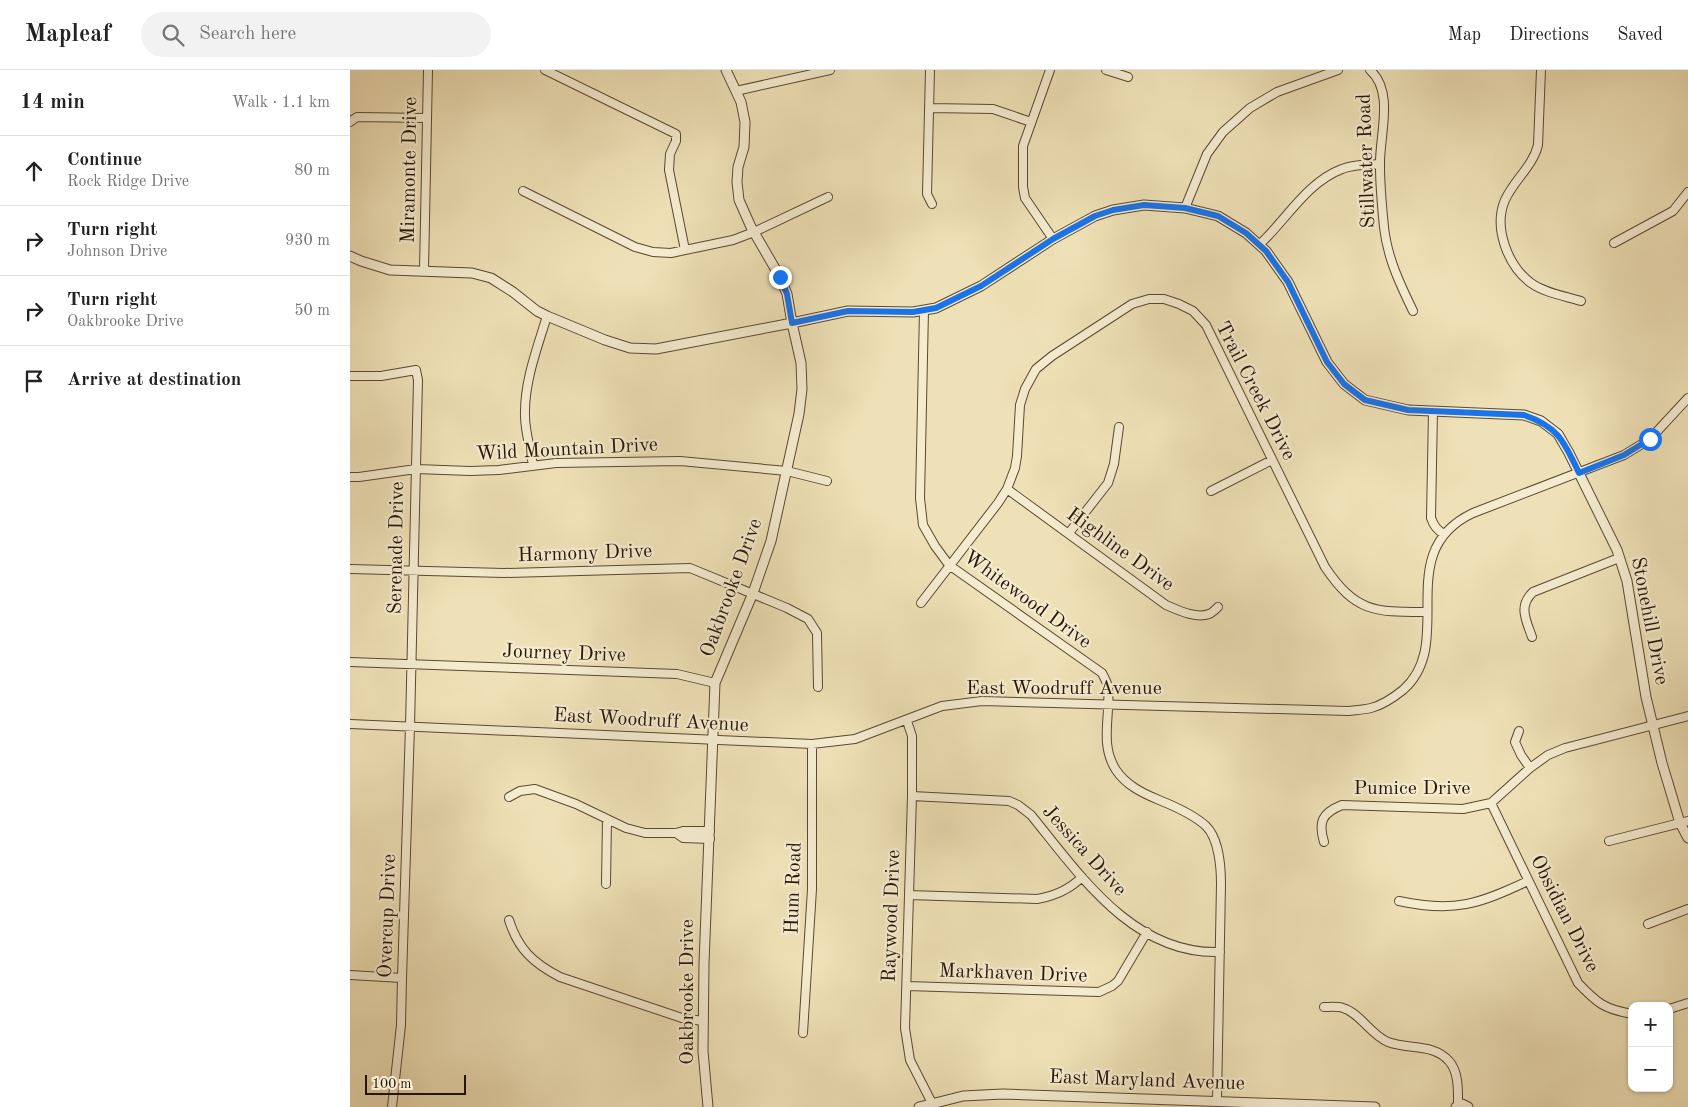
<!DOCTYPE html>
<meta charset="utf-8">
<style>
:root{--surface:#fff;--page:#f2f2f2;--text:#222;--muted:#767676;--line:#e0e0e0}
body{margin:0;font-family:"Old Standard TT",serif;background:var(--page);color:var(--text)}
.controls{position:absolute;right:15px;bottom:15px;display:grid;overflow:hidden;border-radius:10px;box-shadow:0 1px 4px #0004}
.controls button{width:45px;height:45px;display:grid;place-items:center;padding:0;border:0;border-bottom:1px solid var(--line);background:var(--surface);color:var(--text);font:25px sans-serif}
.scale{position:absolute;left:15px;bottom:12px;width:101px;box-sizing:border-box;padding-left:5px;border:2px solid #271507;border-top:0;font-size:14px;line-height:18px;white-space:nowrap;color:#271507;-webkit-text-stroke:4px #f5ecd0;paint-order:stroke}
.stop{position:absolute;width:15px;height:15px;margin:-11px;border:4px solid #1a73e8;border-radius:50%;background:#fff}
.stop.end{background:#1a73e8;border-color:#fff;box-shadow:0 1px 5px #0008}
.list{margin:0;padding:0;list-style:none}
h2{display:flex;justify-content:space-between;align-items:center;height:65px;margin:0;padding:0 20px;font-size:21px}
h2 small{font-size:16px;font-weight:400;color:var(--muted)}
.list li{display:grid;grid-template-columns:32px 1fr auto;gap:15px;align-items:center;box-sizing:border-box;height:70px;padding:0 20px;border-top:1px solid var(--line)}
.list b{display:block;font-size:19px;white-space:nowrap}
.list p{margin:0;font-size:16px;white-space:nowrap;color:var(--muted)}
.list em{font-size:16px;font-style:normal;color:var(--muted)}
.icon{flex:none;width:28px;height:28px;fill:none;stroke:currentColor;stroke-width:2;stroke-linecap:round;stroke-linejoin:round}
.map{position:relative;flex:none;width:1338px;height:1037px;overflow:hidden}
header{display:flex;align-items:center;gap:30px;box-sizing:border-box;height:70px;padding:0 25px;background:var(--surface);border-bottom:1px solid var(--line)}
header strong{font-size:24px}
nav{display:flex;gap:28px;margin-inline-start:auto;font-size:18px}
.search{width:350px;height:45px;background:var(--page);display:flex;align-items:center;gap:12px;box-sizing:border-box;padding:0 18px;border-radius:28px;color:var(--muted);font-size:19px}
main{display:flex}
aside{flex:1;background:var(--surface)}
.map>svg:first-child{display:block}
</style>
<header>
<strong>Mapleaf</strong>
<div class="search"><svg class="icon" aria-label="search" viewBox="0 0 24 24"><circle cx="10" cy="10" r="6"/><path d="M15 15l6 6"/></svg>Search here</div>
<nav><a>Map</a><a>Directions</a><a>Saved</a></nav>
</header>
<main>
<aside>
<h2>14 min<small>Walk · 1.1 km</small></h2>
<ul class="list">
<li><svg class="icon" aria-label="ahead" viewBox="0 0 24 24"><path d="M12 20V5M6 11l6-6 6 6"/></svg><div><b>Continue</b><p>Rock Ridge Drive</p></div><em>80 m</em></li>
<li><svg class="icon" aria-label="right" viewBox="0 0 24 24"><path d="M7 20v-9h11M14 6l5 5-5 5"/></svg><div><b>Turn right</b><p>Johnson Drive</p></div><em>930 m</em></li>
<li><svg class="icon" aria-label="right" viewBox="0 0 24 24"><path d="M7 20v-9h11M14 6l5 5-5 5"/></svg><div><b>Turn right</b><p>Oakbrooke Drive</p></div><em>50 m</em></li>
<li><svg class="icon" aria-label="arrive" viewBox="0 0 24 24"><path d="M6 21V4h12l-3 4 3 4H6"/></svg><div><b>Arrive at destination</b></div></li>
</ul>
</aside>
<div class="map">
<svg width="1338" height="1037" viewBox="0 0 1338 1037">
<rect width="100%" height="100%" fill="#efe1b7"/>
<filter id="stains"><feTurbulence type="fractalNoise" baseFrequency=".004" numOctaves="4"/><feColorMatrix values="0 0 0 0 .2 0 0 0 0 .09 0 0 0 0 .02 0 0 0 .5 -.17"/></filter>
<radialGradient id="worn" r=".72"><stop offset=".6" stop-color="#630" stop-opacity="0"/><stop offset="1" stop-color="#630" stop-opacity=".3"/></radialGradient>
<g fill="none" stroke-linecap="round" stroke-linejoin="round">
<!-- minor casing -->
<g stroke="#594833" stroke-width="10">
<path id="minor" d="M195 0 326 64V71L320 84 319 100 335 180
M580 0 577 124 582 134
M700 0 673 76V117L675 128 703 169
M756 0 778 7
M1020 0C1045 22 1029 66 1030 96 1030 116 1032 137 1034 157 1037 187 1050 214 1063 241
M1191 0 1188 75C1183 96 1164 110 1155 130 1143 158 1158 196 1181 213 1195 223 1215 226 1231 231
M386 21 480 0
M580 38 643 39 681 52
M0 52 7 47 77 48
M173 121 285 177 303 182 321 183 383 170 404 162 478 127
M835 138 857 84 873 62 900 38 927 22 988 0
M1264 173 1323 141 1338 122
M910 174C936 150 957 112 992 99 1004 94 1017 95 1030 94
M74 200 78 0
M574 240 570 428 573 455 585 476 599 495 752 603C754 607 757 612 758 617 761 645 749 674 766 700 776 715 792 723 809 730 824 736 844 745 856 756 869 769 871 798 871 814L867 1030
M0 306H31L66 300 68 310 60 656 52 908 51 955 42 1037
M1083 341 1081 448C1084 456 1087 460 1094 464
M183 396C181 380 175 362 175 346 174 312 187 279 197 246
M0 407H9L66 399 120 401 149 400 206 393 330 391 437 401 477 411
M657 419 816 535C828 540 846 549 859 544 862 543 866 539 868 537
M861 421 922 390
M719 463 758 413 764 394 769 357
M0 499 154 503 340 498 437 538 458 549 467 563 468 617
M571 533 648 433 657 419 665 398 667 386 670 335 675 319 686 299 702 286 782 234 799 229H814L829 234 843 241 856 255 975 497C1006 543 1025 542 1077 542
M1182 567C1176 550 1168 536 1183 522L1269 488
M0 592 327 604 365 613
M557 651 562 666V726L555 958 560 990 584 1037
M0 654 462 674 505 669 592 636 632 631 998 641C1005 640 1013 640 1021 638 1033 635 1043 628 1053 620 1108 572 1040 482 1123 443L1274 385 1300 369 1338 328
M1169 661 1165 672 1171 685 1180 698
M562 726 659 731 668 735 681 745C730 805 783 885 870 882
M159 727 170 721 185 719 226 734 276 758 295 763H326L333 761H360
M1141 733 1228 913C1247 933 1254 939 1282 944
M326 763 333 768 360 769
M1259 771 1338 751
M974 772C968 752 972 743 992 735L1113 739 1141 733 1180 698 1198 685 1215 678 1338 646
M256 814 257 749
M559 825 687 829C705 826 719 820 732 807
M1049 831C1104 843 1129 834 1178 811
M159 850C168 879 183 893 210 907L332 948 353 951
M1298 854 1338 839
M0 905 52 908
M557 916 749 922 762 916 768 911 797 862
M974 937C979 937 987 936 993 938 1010 943 1021 965 1038 972 1059 980 1083 973 1099 991 1109 1002 1108 1021 1108 1035
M1319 939 1338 933
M453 963 462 819V674"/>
</g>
<!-- tertiary casing -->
<g stroke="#594833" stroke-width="11">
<path id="tertiary" d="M0 186 11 191 40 200 122 203 141 208 163 222 187 241 197 246 255 270 280 278 306 279 442 253 498 241 563 242 586 238 631 216 703 169 745 146 763 140 794 135 835 138 868 146 896 163 916 181 938 212 977 292 994 314 1015 330 1058 340 1174 345 1191 351 1208 364 1219 383 1267 480 1277 511 1296 627 1312 693 1330 753 1338 768
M358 1037 353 981 354 893 365 613 403 523 421 471 449 344 452 319 451 293 442 253 437 224 430 207 401 157 389 130 387 112 388 97 394 77 395 52 391 32 376 0
M569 1037 613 1026 653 1024 1025 1037
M1106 1037 1112 1034 1118 1037"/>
</g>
<!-- minor -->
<use href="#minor" stroke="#f5ecd0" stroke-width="8"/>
<!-- tertiary -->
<use href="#tertiary" stroke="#f5ecd0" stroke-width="9"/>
</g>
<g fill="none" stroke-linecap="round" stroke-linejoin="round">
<!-- route -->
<path stroke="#1a73e8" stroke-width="6" d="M430 207 437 224 442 253 498 241 563 242 586 238 631 216 703 169 745 146 763 140 794 135 835 138 868 146 896 163 916 181 938 212 977 292 994 314 1015 330 1058 340 1174 345C1209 357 1214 372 1229 403L1274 385 1300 369"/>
</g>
<g text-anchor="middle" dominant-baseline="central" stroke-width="4.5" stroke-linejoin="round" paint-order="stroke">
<!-- street labels -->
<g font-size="20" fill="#271507" stroke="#f5ecd0">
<text transform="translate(1017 91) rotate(-92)">Stillwater Road</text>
<text transform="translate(60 100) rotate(-89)">Miramonte Drive</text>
<text transform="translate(905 321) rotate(63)">Trail Creek Drive</text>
<text transform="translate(217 380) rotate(-3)">Wild Mountain Drive</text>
<text transform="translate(47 478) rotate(-89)">Serenade Drive</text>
<text transform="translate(770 480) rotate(36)">Highline Drive</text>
<text transform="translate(235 484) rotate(-2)">Harmony Drive</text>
<text transform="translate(382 518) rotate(-70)">Oakbrooke Drive</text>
<text transform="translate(677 530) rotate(36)">Whitewood Drive</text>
<text transform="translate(1299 551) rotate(79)">Stonehill Drive</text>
<text transform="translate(214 584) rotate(2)">Journey Drive</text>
<text x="714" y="619">East Woodruff Avenue</text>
<text transform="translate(301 651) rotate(3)">East Woodruff Avenue</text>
<text x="1062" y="719">Pumice Drive</text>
<text transform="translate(734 781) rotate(48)">Jessica Drive</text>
<text transform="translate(444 818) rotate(-88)">Hum Road</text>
<text transform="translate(1214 844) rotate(63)">Obsidian Drive</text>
<text transform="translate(38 846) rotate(-88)">Overcup Drive</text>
<text transform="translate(542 846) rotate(-88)">Raywood Drive</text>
<text transform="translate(663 904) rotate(2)">Markhaven Drive</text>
<text transform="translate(338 922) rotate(-90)">Oakbrooke Drive</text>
<text transform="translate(797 1011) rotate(2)">East Maryland Avenue</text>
</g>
</g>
<rect width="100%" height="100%" filter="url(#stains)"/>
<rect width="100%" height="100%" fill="url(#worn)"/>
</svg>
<div class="controls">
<button>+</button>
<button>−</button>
</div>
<div class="scale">100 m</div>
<div class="stop" style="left:1300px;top:369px"></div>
<div class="stop end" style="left:430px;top:207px"></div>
</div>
</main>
